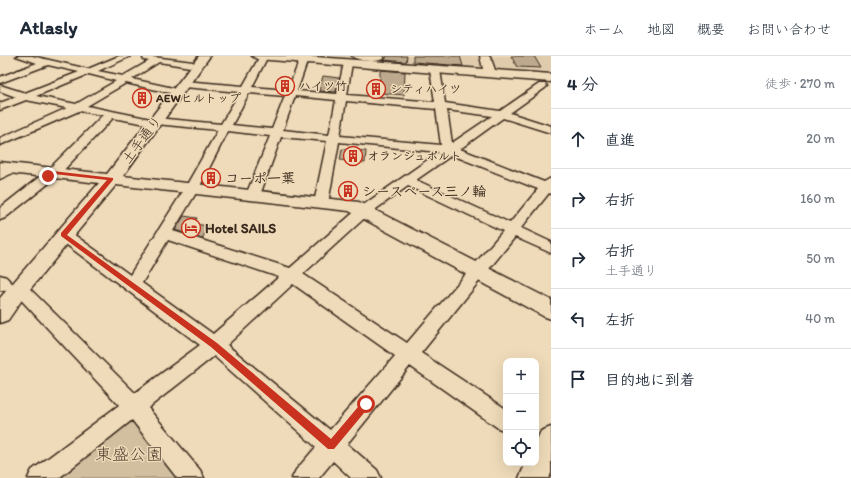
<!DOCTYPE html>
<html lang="ja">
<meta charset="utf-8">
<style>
:root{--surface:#fff;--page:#f6f6f7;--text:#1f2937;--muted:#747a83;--line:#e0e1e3}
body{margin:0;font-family:Itim,"Klee One",sans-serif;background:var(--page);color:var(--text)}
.controls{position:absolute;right:12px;bottom:12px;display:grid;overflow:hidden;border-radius:8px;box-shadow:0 4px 16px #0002}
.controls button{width:36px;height:36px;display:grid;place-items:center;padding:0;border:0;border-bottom:1px solid var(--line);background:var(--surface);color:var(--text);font:20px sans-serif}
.stop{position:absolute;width:12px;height:12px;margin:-9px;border:3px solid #c8321e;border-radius:50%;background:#fff}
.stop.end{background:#c8321e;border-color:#fff;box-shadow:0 1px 4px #0008}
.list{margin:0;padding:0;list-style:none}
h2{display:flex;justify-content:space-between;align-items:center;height:52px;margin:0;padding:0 16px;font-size:17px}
h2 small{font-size:13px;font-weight:400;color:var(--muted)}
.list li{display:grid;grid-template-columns:26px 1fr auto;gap:12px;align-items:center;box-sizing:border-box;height:60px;padding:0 16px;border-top:1px solid var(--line)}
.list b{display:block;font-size:15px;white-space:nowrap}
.list p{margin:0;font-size:13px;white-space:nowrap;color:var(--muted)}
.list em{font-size:13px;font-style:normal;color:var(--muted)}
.icon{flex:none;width:22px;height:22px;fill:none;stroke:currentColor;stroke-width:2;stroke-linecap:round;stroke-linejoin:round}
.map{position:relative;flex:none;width:551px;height:422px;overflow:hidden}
header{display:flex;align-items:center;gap:24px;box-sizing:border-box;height:56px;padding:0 20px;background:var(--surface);border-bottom:1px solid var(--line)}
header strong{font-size:19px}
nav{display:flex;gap:22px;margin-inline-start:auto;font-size:14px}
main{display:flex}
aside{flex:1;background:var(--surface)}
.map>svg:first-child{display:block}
</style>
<header>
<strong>Atlasly</strong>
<nav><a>ホーム</a><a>地図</a><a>概要</a><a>お問い合わせ</a></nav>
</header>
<main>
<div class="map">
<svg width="551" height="422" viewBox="0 0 551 422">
<rect width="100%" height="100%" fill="#efdbb9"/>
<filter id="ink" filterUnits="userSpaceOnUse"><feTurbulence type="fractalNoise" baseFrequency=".025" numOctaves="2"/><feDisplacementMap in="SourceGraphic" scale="8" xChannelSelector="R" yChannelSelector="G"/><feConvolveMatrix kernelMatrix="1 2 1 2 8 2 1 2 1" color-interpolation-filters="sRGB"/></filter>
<g filter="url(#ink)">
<!-- built -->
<path fill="#e0ccac" d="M321 0H551V18L320 2Z"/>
<!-- green -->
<path fill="#d1bfa0" stroke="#86745f" d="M132 365H135L180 422H57Z"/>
<!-- building -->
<path fill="#bdaa8e" stroke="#3b2a1e" d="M386 0H407L406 6 383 4 386 3Z
M413 0H460L463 10 413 6Z
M511 0H534L541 12 517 11Z
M380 14 405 16 404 39 380 37Z
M323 20 339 22 336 36 319 35Z
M342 93 366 95 365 107 340 104Z
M209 117 220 118 215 129 203 127Z
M184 160 197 162 194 168 209 170 202 183 175 174Z"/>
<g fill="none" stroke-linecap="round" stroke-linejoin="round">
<!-- minor casing -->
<g stroke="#3b2a1e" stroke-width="3">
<path id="minor" d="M16 0H32L88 13 119 0H131L98 15 123 20 149 5 144 4 143 2 145 0 193 6 194 8 190 11 159 6 132 23 173 32 175 34 173 36 170 37 126 27 87 50 146 62 151 64 156 62 221 68 240 36 184 31 179 28 184 25 243 30 260 0H268L252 31 288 34 300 3 304 0 308 3 297 35 337 38 344 7 348 4 352 7 347 39 435 46 430 14 435 11 440 14 445 47 500 55 539 28H545L547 30 545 32 510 57 551 70V77L503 62 460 93 544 126 551 122V138L549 137 521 172 551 186V197L515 181 421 297 506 353V375L498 372 410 310 347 388 377 414 381 422H351L333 405 319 422H292L296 414 316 391 214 300 148 352 200 414 204 422H177L132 364 59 422H28L32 414 119 349 11 233 5 235 0 234V219L6 221 13 228 19 226 25 228 135 337 200 289 59 183 57 179 59 175 64 174 69 175 130 219 185 132 218 74 156 68 151 66 146 68 113 62 58 120 5 162 0 164V152L48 114 103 59 79 55 0 89V82L67 52 26 44 0 54V47L16 41 0 35V29L25 37 79 16 48 9 0 27V21L37 7ZM89 18 116 25 76 48 36 40ZM249 37 285 40 272 73 232 69ZM295 40 336 44 329 79 283 74ZM346 45 436 53 441 89 340 80ZM447 54 492 60 452 87ZM228 75 270 80 246 139 248 142H258L260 139 281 81 327 85 314 147 316 150H326L328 147 339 86 439 96 359 152 290 212 173 175 199 132ZM452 99 538 133 510 167 416 124ZM408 130 503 175 407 287 303 218 369 158ZM168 184 279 221 213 278 142 227ZM293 228 395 300 330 374 227 289Z
M352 0H382L384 2C379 7 357 5 352 0Z
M13 108 19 112 17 115 0 123V114Z"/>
</g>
<!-- tertiary casing -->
<g stroke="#3b2a1e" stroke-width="3">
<path id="tertiary" d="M199 0H210L123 120 359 146 551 244V263L543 260 349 155 116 129 26 238 8 264 0 267V242L99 127 0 116V106L107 118Z
M252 0H301L483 13 480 0H490L495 14 551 18V26L257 3Z
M551 371V417L549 422H519L526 407H536V386L541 375Z"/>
</g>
<!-- minor -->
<use href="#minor" fill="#efdbb9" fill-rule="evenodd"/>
<!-- tertiary -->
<use href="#tertiary" fill="#efdbb9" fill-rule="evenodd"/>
</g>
</g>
<!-- route -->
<path fill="#c8321e" d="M53 115 113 122V124L67 179 217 287 331 383 363 345H369V351L334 393H328L211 291 61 180V177L107 124 54 118 50 121H46V119Z"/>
<!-- icons -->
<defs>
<g id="building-ring" transform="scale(1)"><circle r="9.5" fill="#efdbb9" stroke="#c8321e" stroke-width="1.5"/><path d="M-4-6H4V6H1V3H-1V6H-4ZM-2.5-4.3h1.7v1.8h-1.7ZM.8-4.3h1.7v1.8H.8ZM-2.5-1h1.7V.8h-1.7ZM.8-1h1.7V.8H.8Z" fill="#c8321e"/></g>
<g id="hotel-ring" transform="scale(1)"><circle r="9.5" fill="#efdbb9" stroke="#c8321e" stroke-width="1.5"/><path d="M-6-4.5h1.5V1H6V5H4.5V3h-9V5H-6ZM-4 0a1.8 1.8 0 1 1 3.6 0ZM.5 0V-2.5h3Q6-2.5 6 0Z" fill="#c8321e"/></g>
</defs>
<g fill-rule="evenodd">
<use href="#building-ring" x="285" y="30"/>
<use href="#building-ring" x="376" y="33"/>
<use href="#building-ring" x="142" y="42"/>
<use href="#building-ring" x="353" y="100"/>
<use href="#building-ring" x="211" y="122"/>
<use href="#building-ring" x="348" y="135"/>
<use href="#hotel-ring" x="191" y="172"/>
</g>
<g text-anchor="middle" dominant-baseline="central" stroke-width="3" stroke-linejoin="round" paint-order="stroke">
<!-- far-poi labels -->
<g font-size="12" font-weight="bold" fill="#3b2a1e" stroke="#efdbb9" text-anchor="start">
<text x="299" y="30">ハイツ竹</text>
<text x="390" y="33">シティハイツ</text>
<text x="156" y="42">AEWヒルトップ</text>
<text x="367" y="100">オランジュポルト</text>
</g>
<!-- street labels -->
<g font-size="14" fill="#3b2a1e" stroke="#efdbb9">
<text transform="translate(142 84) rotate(-53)">土手通り</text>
</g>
<!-- poi labels -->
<g font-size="14" font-weight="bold" fill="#3b2a1e" stroke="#efdbb9" text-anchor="start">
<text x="225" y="122">コーポ一葉</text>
<text x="362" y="135">シースペース三ノ輪</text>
<text x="205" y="172">Hotel SAILS</text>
</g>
<!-- near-park labels -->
<g font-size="17" fill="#524032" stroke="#efdbb9">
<text x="129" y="398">東盛公園</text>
</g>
</g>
</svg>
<div class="controls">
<button>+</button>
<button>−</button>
<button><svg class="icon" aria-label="locate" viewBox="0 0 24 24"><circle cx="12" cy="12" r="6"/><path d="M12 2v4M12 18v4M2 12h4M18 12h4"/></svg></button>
</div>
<div class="stop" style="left:366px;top:348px"></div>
<div class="stop end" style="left:48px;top:120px"></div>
</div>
<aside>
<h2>4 分<small>徒歩 · 270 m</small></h2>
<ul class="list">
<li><svg class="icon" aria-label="ahead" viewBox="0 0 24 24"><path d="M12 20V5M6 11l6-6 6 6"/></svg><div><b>直進</b></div><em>20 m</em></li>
<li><svg class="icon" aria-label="right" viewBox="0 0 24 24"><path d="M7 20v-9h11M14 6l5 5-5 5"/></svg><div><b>右折</b></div><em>160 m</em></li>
<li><svg class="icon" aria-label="right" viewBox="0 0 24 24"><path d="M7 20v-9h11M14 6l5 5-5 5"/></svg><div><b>右折</b><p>土手通り</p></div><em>50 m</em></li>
<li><svg class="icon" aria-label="left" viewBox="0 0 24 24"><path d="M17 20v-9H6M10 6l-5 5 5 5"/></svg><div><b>左折</b></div><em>40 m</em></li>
<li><svg class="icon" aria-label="arrive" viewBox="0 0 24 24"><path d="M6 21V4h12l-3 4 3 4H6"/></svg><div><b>目的地に到着</b></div></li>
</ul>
</aside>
</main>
